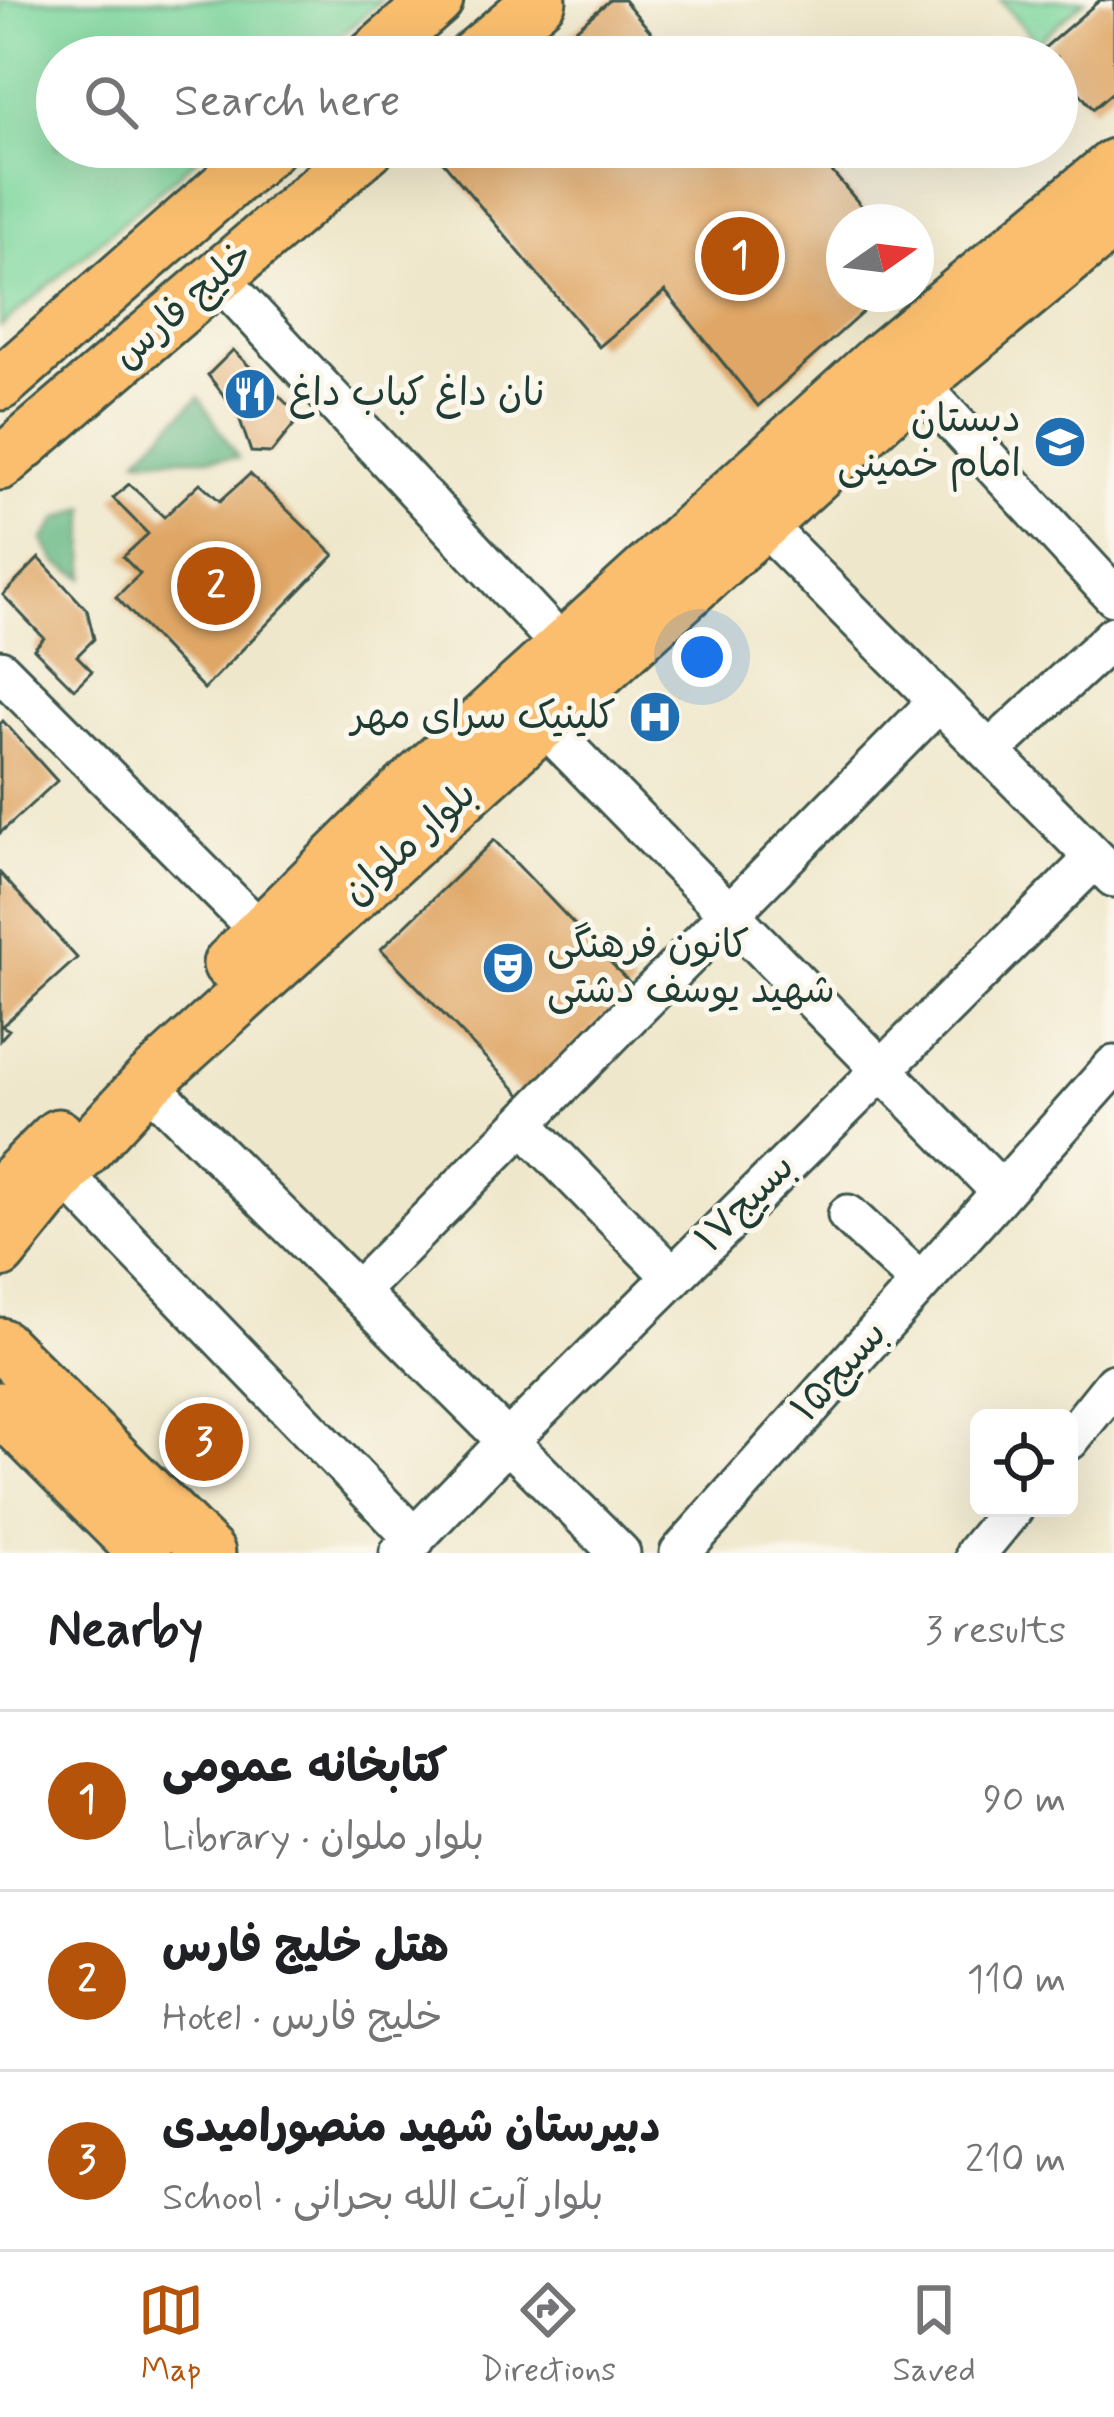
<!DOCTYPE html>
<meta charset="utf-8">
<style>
:root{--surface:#fff;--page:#f6f6f6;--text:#202124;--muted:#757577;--line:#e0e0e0;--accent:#b45309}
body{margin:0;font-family:Mynerve,"Playpen Sans Arabic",sans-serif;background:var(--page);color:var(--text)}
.controls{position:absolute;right:36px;bottom:36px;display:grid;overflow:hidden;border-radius:18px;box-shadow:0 12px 48px #0002}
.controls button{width:108px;height:108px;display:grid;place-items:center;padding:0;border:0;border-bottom:3px solid var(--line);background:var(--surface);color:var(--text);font:60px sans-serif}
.compass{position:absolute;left:826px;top:204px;width:108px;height:108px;border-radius:50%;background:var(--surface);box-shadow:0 12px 48px #0002;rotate:76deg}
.you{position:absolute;left:702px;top:657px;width:42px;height:42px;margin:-30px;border:9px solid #fff;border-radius:50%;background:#1a73e8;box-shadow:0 0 0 18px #1a73e833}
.badge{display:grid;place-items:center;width:78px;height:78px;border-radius:50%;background:var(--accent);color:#fff;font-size:39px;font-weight:700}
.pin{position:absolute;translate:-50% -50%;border:6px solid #fff;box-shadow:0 3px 12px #0006}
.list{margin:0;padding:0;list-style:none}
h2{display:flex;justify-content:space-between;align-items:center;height:156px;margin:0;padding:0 48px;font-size:51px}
h2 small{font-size:39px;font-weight:400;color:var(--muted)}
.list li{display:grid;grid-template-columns:78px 1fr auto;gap:36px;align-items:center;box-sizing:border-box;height:180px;padding:0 48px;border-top:3px solid var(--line)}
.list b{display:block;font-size:45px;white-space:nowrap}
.list p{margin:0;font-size:39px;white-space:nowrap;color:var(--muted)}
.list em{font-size:39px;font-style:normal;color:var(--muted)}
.icon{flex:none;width:66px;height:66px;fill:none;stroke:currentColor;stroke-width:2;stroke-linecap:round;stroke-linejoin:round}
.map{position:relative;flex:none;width:1114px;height:1553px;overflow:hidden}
.search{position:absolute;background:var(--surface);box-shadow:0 12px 48px #0002;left:36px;right:36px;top:36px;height:132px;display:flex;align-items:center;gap:30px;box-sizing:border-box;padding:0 42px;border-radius:66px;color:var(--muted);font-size:45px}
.sheet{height:696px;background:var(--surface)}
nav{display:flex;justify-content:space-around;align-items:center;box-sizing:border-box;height:168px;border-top:3px solid var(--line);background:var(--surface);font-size:33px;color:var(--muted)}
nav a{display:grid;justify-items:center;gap:6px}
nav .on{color:var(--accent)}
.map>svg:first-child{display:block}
</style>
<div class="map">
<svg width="1114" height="1553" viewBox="0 0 1114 1553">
<rect width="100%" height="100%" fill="#fbf7ec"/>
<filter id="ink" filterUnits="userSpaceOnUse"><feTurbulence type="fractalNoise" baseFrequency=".00833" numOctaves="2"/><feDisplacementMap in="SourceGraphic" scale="24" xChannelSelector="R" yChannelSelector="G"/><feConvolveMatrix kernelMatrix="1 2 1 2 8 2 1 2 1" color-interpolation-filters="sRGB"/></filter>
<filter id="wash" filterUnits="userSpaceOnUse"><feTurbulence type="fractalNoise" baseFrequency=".004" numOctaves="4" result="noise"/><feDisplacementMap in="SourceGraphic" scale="48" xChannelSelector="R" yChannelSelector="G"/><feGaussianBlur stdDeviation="2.7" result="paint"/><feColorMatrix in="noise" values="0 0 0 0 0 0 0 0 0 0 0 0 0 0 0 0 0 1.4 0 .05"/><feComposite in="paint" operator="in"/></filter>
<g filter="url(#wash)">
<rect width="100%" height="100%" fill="#efe7cb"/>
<!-- green -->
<path fill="#7ed79e" stroke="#4e8a69" stroke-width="3" d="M0 0H382L315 57H57V147H210L0 327Z
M1000 0H1085L1037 42Z"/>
<!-- forest -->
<path fill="#66b885" stroke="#427a5c" stroke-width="3" d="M199 397 238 458H136H137Z
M86 507 85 578 57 563 43 540 58 519Z"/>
<g id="blocks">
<!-- building -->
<path fill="#dfa665" d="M610 0H624L672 57H543Z
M1100 0H1114V91L1093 109 1057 66V57H1049L1043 49Z
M437 147H811L875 222H844V294H883L758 406 665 291 599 347 433 150Z
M233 350 300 417 271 453 251 452 238 414 208 375Z
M250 474 334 555 204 689 116 597 140 574 123 557 148 534 113 498 129 484 164 517 200 483 220 501Z
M39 558 87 610 94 639 77 656 92 671 74 689 34 649 44 638 3 595Z
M3 721 57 781 0 833V724Z
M494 840 635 988 522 1096 381 949Z
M0 873 77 958 2 1026 9 1030 0 1040Z"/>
</g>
</g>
<g filter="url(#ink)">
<use href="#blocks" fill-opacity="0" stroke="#3e564b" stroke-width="3"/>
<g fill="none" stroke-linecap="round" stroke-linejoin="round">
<!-- minor casing -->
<g stroke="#3e564b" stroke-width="45">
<path id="minor" d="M218 277 563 647
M918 383 1114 596
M763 524 1114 877
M0 670 261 932
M543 724 1001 1191
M990 751 1114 636
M147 1083 620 1553
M523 1124 673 1277
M63 1174 415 1539
M848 1215 920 1282
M358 1291 939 701
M1069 1440 1114 1384
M400 1553 509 1440 1095 858
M680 1553 1114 1066
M976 1553 1013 1508"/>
</g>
<!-- major casing -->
<g stroke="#3e564b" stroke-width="57">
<path id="major" d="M372 57 437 0
M473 57 540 0
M0 384 270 147
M0 464 369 147
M229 964 400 795 880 359 1114 165
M0 1193 58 1135
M0 1252 63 1174 147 1083 918 383 1114 221
M0 1344 209 1553
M0 1408 145 1553"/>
</g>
<!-- minor -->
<use href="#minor" stroke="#fff" stroke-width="39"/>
<!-- major -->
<use href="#major" stroke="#fabe6e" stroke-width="51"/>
</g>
</g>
<!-- icons -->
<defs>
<g id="restaurant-disc" transform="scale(2.7)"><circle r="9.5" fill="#1f6fb2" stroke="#fbf7ec"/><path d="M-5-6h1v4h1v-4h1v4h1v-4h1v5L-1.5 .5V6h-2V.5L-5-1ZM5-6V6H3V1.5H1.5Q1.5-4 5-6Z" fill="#fff"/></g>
<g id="school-disc" transform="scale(2.7)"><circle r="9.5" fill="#1f6fb2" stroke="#fbf7ec"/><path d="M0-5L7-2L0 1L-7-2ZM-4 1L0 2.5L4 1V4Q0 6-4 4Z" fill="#fff"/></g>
<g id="hospital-disc" transform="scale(2.7)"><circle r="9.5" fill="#1f6fb2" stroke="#fbf7ec"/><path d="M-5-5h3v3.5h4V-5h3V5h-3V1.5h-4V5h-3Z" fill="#fff"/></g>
<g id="theatre-disc" transform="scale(2.7)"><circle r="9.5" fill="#1f6fb2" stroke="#fbf7ec"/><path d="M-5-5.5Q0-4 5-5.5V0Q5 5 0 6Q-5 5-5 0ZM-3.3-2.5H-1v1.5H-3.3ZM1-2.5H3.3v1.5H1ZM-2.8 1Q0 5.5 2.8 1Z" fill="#fff"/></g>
</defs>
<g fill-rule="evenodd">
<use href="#restaurant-disc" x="250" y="394"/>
<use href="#school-disc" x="1060" y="442"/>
<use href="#hospital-disc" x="655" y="717"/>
<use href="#theatre-disc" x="508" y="968"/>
</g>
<g text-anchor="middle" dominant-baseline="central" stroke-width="10" stroke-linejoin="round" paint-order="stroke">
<!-- street labels -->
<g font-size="39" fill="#1f3d34" stroke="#fbf7ec">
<text transform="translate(184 306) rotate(-41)">خلیج فارس</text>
<text transform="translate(410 844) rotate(-42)">بلوار ملوان</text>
<text transform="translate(746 1204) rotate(-45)">بسیج۱۷</text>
<text transform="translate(840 1372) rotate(-48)">بسیج۱۵</text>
</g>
<!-- poi labels -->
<g font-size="39" fill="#1f3d34" stroke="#fbf7ec" text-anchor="start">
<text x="289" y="394">نان داغ کباب داغ</text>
<text x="1021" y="420" text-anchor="end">دبستان<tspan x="1021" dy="45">امام خمینی</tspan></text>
<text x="616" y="717" text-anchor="end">کلینیک سرای مهر</text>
<text x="547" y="946">کانون فرهنگی<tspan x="547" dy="45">شهید یوسف دشتی</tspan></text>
</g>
</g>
</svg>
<div class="controls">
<button><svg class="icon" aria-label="locate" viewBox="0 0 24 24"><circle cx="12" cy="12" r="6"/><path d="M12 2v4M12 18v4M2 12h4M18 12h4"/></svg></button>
</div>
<svg class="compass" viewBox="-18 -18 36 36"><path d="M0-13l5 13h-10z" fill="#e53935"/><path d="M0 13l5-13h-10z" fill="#757577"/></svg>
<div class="you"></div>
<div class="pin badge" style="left:740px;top:256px">1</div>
<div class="pin badge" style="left:216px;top:586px">2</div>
<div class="pin badge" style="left:204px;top:1442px">3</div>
<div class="search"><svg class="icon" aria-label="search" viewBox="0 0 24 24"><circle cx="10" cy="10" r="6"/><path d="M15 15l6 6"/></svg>Search here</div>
</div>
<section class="sheet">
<h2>Nearby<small>3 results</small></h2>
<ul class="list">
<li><span class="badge">1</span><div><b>کتابخانه عمومی</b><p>Library · بلوار ملوان</p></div><em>90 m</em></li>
<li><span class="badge">2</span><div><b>هتل خلیج فارس</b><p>Hotel · خلیج فارس</p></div><em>110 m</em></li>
<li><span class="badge">3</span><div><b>دبیرستان شهید منصورامیدی</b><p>School · بلوار آیت الله بحرانی</p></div><em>210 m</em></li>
</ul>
</section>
<nav>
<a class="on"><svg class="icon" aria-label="map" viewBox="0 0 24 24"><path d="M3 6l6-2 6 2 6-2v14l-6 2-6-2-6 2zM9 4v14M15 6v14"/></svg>Map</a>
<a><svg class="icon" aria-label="directions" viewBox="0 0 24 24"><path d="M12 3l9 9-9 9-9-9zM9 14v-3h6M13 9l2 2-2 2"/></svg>Directions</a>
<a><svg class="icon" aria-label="saved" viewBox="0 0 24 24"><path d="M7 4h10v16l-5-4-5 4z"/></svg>Saved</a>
</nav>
